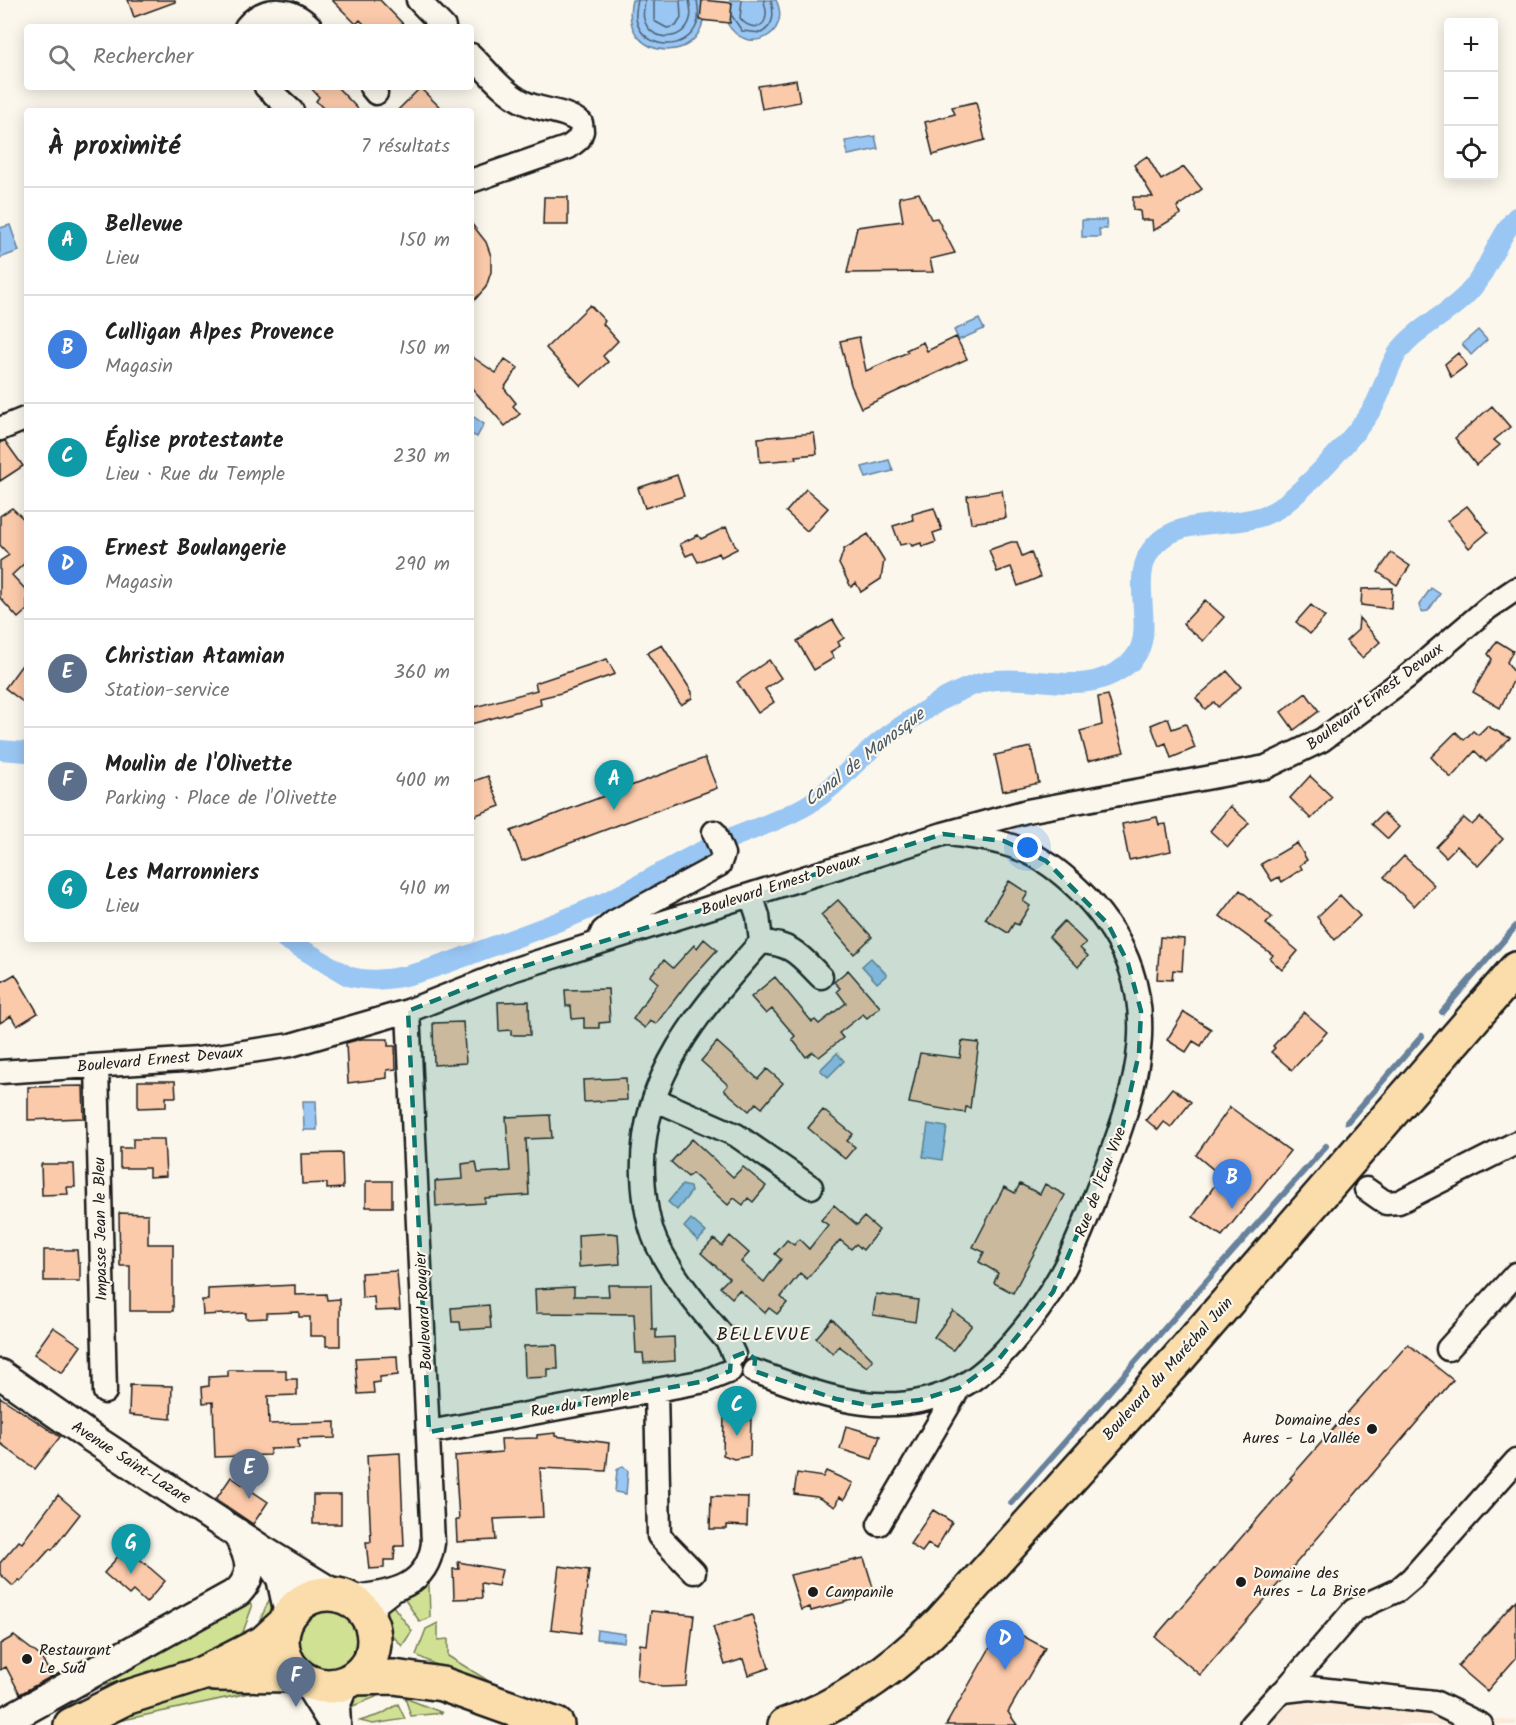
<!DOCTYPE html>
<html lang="fr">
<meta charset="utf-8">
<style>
:root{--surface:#fff;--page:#f6f6f6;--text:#222;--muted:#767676;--line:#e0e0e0;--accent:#d93025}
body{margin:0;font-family:Kalam,sans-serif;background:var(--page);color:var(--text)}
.controls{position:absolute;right:18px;top:18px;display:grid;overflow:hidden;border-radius:6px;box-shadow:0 3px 15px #0003}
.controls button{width:54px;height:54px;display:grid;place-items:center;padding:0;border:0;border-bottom:2px solid var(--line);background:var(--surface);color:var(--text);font:30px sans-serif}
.you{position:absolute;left:1028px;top:848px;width:21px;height:21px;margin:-15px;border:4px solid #fff;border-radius:50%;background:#1a73e8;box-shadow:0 0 0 9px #1a73e833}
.badge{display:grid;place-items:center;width:39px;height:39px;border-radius:50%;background:var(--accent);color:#fff;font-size:20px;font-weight:700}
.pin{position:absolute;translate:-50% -50px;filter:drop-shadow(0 2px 3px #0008)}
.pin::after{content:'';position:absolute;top:32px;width:21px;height:18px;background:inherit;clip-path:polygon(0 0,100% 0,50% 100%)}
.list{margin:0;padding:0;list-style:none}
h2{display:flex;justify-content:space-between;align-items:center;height:78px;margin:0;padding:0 24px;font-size:26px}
h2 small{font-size:20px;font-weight:400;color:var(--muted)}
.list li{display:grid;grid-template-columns:39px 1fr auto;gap:18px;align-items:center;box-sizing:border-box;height:108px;padding:0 24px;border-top:2px solid var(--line)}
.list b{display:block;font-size:22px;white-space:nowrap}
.list p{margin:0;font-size:20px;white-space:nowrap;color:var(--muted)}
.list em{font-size:20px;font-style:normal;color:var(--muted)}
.icon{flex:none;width:33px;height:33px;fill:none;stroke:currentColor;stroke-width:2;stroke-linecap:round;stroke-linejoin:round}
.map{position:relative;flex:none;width:1516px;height:1725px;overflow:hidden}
.search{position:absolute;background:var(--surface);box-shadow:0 3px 15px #0003;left:24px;top:24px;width:450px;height:66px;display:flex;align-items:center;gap:15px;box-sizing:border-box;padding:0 21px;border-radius:6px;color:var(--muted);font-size:22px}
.panel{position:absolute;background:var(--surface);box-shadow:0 3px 15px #0003;left:24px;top:108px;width:450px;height:834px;border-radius:6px}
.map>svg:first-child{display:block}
</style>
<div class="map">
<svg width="1516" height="1725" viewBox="0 0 1516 1725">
<rect width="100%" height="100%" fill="#fbf7ec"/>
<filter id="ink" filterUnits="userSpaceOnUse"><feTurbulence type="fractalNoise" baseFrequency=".0167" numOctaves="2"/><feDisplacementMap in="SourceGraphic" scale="12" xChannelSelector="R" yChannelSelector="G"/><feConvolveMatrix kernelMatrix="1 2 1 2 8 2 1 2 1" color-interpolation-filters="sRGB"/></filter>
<g filter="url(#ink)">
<!-- built -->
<path fill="#fbead8" d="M1279 1680 1479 1718 1516 1721V1725H1240Z"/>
<!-- green -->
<path fill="#d1e194" stroke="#767e58" stroke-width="1.5" d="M425 1582 429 1586 430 1617 420 1622 403 1597Z
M279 1589V1606L254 1634 270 1598Z
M247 1597 252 1607 239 1643 161 1671 74 1693Z
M390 1602 412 1631 402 1646 381 1623V1616Z
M295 1640a31 31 0 1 1 62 0a31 31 0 1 1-62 0Z
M438 1623V1640L448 1639V1656L513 1696 458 1676 416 1655 426 1629Z
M251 1684 281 1686 109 1723 153 1704 195 1691Z
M385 1685 376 1697 353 1706C356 1689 370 1689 385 1685Z
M405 1698 443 1713 411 1716Z
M398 1704 405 1719 373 1724 360 1721 382 1714Z"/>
<!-- water -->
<path fill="#99c6f3" stroke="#67829d" stroke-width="1.5" d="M632 0H702C717 68 616 65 632 0Z
M730 0H776C793 34 747 58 727 23Z
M875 136 878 149 848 155 845 141Z
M1082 220H1106L1107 229H1099L1100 237H1082Z
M10 225 19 251 0 258V228Z
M979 319 984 329 959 340 954 330Z
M1478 330 1487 340 1471 355 1462 344Z
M471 415 484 424 477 437 471 434Z
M889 460 893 471 866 478 862 467Z
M1431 588 1440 594 1428 611 1421 612 1419 605Z
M871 958 887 975 877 983 862 966Z
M837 1053 844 1061 828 1077 820 1070Z
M303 1101H316L317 1130H304Z
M928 1124 947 1127 942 1160 923 1157Z
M682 1185 690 1187 691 1192 677 1210 668 1202Z
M691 1219 706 1232 698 1241 684 1227Z
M623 1466 628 1471 626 1494 615 1492 617 1470Z
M597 1630 625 1634 624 1642 596 1639Z"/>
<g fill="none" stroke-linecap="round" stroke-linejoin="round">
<!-- shore -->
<path stroke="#4e6072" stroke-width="1.5" d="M638 0C637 6 635 12 636 19 642 50 686 53 697 24 700 16 698 8 697 0
M645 0C645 6 642 13 644 19 650 43 684 42 690 19 692 13 690 6 689 0
M654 0V21L667 28 676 26 681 18 680 0
M742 0 740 18C747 29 765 31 766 15 767 10 764 5 764 0
M732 16 742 31 761 33C775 25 774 14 771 0"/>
<!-- stream -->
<path stroke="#67829d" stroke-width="6" d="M1442 1012 1516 926
M1347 1122 1422 1036
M1220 1266 1326 1146
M1011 1503 1217 1269"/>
<!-- canal -->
<path stroke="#99c6f3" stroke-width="20" d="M0 750 27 752
M285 939 348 976C388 988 433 968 472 954 516 937 562 922 605 902 640 886 672 865 706 849 739 833 778 823 809 804 836 787 854 763 877 744 896 728 919 714 940 701 956 692 977 682 996 680 1042 675 1086 698 1127 665 1164 637 1123 579 1155 545 1185 512 1244 534 1282 506 1308 486 1357 435 1374 406 1384 388 1387 368 1399 351 1417 327 1448 315 1468 293 1489 271 1496 240 1516 217"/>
</g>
<!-- building -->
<path fill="#fbcaaa" stroke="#1c1c1c" stroke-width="1.5" d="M128 0H175V2L134 17Z
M332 0H380L406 27H367L360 20 356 24Z
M702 0 732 3 730 23 700 20Z
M796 80 800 102 762 109 758 86Z
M310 87H337L360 111H326L316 101 319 97Z
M420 88 444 111H397Z
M976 102 985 140 933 155 925 122 955 114 952 107Z
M1147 156 1161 180 1184 167 1202 189 1177 207 1181 214 1153 231 1152 220H1141L1140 211 1133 210V197H1153L1134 165Z
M919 193 931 219 937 218 955 253 930 259 933 272 847 273 857 227 903 221 899 197Z
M544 197H568V225H543Z
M471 223 486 242 491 256V272L486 287 471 304Z
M590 305 605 321 603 324 618 341 603 356 608 362 581 386 546 348Z
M859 337 866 371 908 352 906 350 923 342 927 351 956 337 967 359 861 408 851 385 840 341Z
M1458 353 1467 365 1451 377 1445 364Z
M471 356 496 373 505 359 518 368 504 388 516 403 513 406 520 414 505 426 471 387Z
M1492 406 1510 427 1494 440 1500 445 1476 465 1455 438Z
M814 433 817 454 796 456 797 459 760 462 758 438Z
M5 441 23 466 0 481V442Z
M677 475 684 496 645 508 638 488Z
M806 489 828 508 807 531 786 512Z
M1002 490 1006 518 971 523 967 496Z
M1467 506 1488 532 1469 548 1447 521Z
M12 508 27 522V561L12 575 27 591V610L18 618 0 598V561L9 555 0 545V516Z
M934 508 942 530 933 533 936 542 922 547 921 543 912 546 910 543 900 545 893 526 913 520 912 514Z
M726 527 737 549 721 557 719 553 698 562 693 553 686 556 680 544 698 535 701 539Z
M868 534 884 560 881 579 861 592 856 583 851 587 839 564 844 549Z
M1011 542H1017L1022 556 1031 552 1040 577 1018 586 1011 567 997 572 989 550Z
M1391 553 1410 566 1397 585 1378 572Z
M1392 588 1391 609 1361 605 1362 589Z
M1205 600 1224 617 1203 641 1183 624Z
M1311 605 1325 617 1310 634 1296 622Z
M1359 618 1380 642 1362 658 1346 641 1358 630Z
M833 620 844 638 838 642 840 646 830 652 834 658 814 670 797 641Z
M1497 641 1513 651 1507 662 1516 675 1500 708 1473 692 1492 659 1488 654Z
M662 645 692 692V698L681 705 647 653Z
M27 658V705L5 688Z
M607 659 615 674 561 693 540 698 541 705 471 724V708L537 690 535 683Z
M769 660 781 678 765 689 774 702 758 713 737 682Z
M1227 671 1241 687 1218 707 1214 702 1205 709 1196 698Z
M1306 693 1319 711 1294 730 1281 712Z
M1108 695 1124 752 1088 761 1080 731 1102 725 1098 697Z
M1168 718 1172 729 1186 724 1195 748 1171 758 1166 743 1159 746 1151 725Z
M1487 726 1510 738 1486 762 1475 751 1451 778 1431 757 1456 732 1464 740 1473 731 1478 735Z
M1031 747 1039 783 1003 791 995 755Z
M705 758 717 788 522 861 511 831Z
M488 776 500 806 471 817V782Z
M1310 776 1332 797 1311 819 1290 798Z
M1230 806 1249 823 1228 847 1210 831Z
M1383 813 1399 827 1388 839 1372 824Z
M1157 817 1159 825 1166 824 1171 851 1129 860 1122 824Z
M1480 817 1503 839 1478 866 1457 846 1446 857 1436 847 1464 818 1472 825Z
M1297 843 1307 860 1300 865 1302 869 1282 882 1279 877 1272 881 1261 864Z
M1404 856 1434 885 1414 906 1384 877Z
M1009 881 1028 893 1023 901 1030 906 1018 925 1014 923 1008 933 985 919Z
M1240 890 1272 917 1266 924 1298 951 1282 970 1270 959 1273 955 1220 916Z
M1340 895 1360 916 1335 940 1317 917Z
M838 900 872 937 854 954 821 915Z
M1064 921 1086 943 1080 948 1088 956 1078 967 1049 937Z
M1160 937 1184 939 1182 971 1173 970 1172 980 1157 979Z
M704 939 717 950 688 982 656 1024 650 1021 645 1028 633 1019 658 983 650 976 664 960 673 968 694 945 697 948Z
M848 970 880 1007 867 1018 863 1014 839 1033 843 1038 819 1057 813 1052 806 1057 792 1039 795 1036 772 1009 766 1014 751 997 775 977 812 1022 815 1020 819 1024 846 1003 837 991 840 988 834 982Z
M15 974 38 1013 17 1026 11 1016 0 1023V983Z
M608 989 610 1022 599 1023V1028H584V1018L572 1019 571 1006H566L565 990Z
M529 1001 530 1035H511V1030L499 1031 498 1002Z
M1184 1012 1211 1029 1201 1046 1193 1041 1186 1052 1167 1040Z
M1304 1012 1327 1032 1292 1070 1271 1052 1275 1048 1273 1046Z
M463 1022 466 1063 434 1065 433 1023Z
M361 1039H388V1046H395L396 1069 387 1070V1078L348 1083 346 1043Z
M962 1041 979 1043 970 1108 966 1107 965 1113 909 1103 920 1053 960 1058Z
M717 1042 758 1079 767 1069 783 1083 762 1108 756 1103 749 1111 724 1090 728 1085 701 1061Z
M626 1078 627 1100 584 1102 583 1080Z
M138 1081H175L176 1097H166V1107L138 1108Z
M83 1086 84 1118 28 1120V1087Z
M1172 1088 1191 1102 1171 1127 1164 1122 1158 1130 1146 1120Z
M1230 1107 1290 1151 1222 1236 1193 1217 1221 1176 1196 1155Z
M823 1110 853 1134 847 1141 855 1147 845 1159 808 1128Z
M550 1115 552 1138 526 1139 529 1195 485 1198V1203L436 1206 435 1181 463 1179 462 1164 476 1162 478 1173 510 1171 506 1117Z
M133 1139H164L166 1176 149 1177V1168H120V1148H133Z
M692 1139 733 1177 743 1167 766 1186 753 1202 748 1198 743 1205 734 1198 728 1205 692 1173 688 1177 671 1162Z
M342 1153 343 1188 327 1189V1183L302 1184 301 1154Z
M41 1164H74L75 1187H67L68 1194 42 1195Z
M366 1181H392V1207H366Z
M1020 1184 1040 1194 1045 1184 1065 1195 1013 1293 994 1283 998 1273 979 1262 984 1252 973 1247 1004 1187 1015 1193Z
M834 1205 857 1225 864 1217 879 1230 863 1250 856 1244 851 1249 840 1240 807 1279 800 1273 781 1297 787 1303 777 1314 769 1308 765 1313 739 1290 732 1298 720 1287 729 1278 701 1253 714 1239 722 1246 730 1236 749 1253 741 1262 764 1282 781 1259 775 1254 787 1240 794 1245 799 1239 809 1249 828 1225 821 1220Z
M119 1213 148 1214V1244H173V1311H130V1266H120Z
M609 1233 618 1234 620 1264 579 1267 578 1235Z
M44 1250H77L78 1263H80V1281H44Z
M397 1271 400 1310 375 1311 374 1297 362 1298 361 1273Z
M295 1285V1295L326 1294 327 1300 340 1299V1346H326V1336H310V1317H299V1312L267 1313V1318L246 1319V1313L203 1315 202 1300H208V1289Z
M608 1285H651L652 1329H656V1338L674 1337 675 1361 644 1363 643 1353H636L634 1314 536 1313 535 1289 574 1287V1296H609Z
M876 1294 918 1300 915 1322 873 1315Z
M489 1305 491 1328 461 1330 460 1322H452L451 1308Z
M953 1311 972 1325 953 1350 934 1337Z
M832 1319 873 1360 867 1367 839 1346 833 1354 816 1338Z
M53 1327 81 1346 62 1373 34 1354Z
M1408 1344 1453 1380 1200 1675 1155 1637 1292 1479 1290 1478Z
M557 1345 558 1369H548V1377L525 1378 524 1346Z
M397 1356 398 1375 380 1377V1382L373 1383 374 1393 358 1394 355 1358Z
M228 1370H286V1379H297V1395L268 1396 269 1424 335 1422V1438L298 1439 299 1448 270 1449V1455L215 1457 213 1402 203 1403 202 1387 209 1386V1377L228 1376Z
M130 1385 172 1386 171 1419 129 1415Z
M0 1397 60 1437 35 1469 0 1443Z
M724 1416 751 1417 750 1456 734 1459 723 1455Z
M846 1426 880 1436 872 1459 840 1449Z
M555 1433V1436L609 1443 606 1471 540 1468 543 1517 494 1519 496 1540 457 1542 456 1520H459L455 1456 502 1452 501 1439 537 1438V1435Z
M400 1453 404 1546H395L394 1560H384V1568L369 1569 366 1542H371L367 1455Z
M826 1471 853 1483 844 1500 839 1497 835 1507 817 1497 794 1494 797 1473 823 1477Z
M231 1477 268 1502 253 1524 216 1499Z
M58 1495 80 1514 52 1550 50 1549 21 1581 19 1580 13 1586 0 1574V1563L19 1541 22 1543Z
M313 1495H341V1524H313Z
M711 1496 748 1497 747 1526 727 1525V1529H710Z
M933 1510 952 1522 936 1549 928 1544 922 1552 910 1544Z
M126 1547 165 1581 146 1603 133 1591 129 1595 104 1573Z
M864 1558 875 1594 811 1611 810 1607 801 1610 790 1575Z
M458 1562 502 1570 498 1586 481 1583 482 1598 454 1599 453 1569H459Z
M559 1566 589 1570 581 1633 551 1629Z
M1516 1600V1658L1487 1691 1458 1666Z
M651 1611 694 1615 686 1686 662 1687 637 1680 640 1644 647 1645Z
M752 1615 769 1668 748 1675 743 1659 725 1665 713 1627Z
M1003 1625 1045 1648 1008 1712 1017 1725H946Z
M14 1636 40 1656 52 1676 20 1694 6 1667 0 1670V1644Z"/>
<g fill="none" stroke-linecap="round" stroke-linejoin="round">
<!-- minor casing -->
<g stroke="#1c1c1c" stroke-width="27">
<path id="minor" d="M418 0 444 27
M246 27C265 4 292 7 311 27
M471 55C487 71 503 92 523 102 541 111 565 110 581 123L582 131
M266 87 292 111
M371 87 376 93
M471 181 569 147 579 139 582 131
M0 429 27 418
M598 942 603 931 614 922 719 865 723 854 714 832
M761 942C793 944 800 956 821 977
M97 1066 105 1392
M0 1072 198 1059 291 1045 408 1011 512 970 943 834 1027 811 1266 767 1322 740 1407 677 1488 608 1516 589
M654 1099 736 1135 811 1187
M1366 1189 1386 1203 1399 1202 1516 1143
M1448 1349 1516 1274
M734 1355 728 1342C702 1311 673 1278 656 1242 647 1221 644 1198 643 1175 639 1078 701 1009 761 942L758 916 751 895
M754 1371C823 1396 888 1423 960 1387 980 1377 997 1360 1012 1343 1054 1295 1072 1258 1094 1199 1136 1092 1176 994 1086 897 1045 854 1014 841 956 835
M656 1390 659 1536 694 1572
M429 1432 705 1381 730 1371
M879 1524 959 1388
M349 1598C389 1592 427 1590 433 1543L408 1011
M369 1617 378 1602 392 1591
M1284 1691 1354 1610 1398 1590 1412 1578 1516 1461
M1251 1725 1277 1696 1284 1691 1310 1688 1434 1702 1481 1725"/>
</g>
<!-- tertiary casing -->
<g stroke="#1c1c1c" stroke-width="33">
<path id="tertiary" d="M0 1374 89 1436 262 1550 334 1594
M263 1552 281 1578 289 1614
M307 1682 334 1725
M0 1724 238 1592C257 1572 249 1555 237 1533
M336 1725 335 1706 344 1684"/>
</g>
<!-- primary casing -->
<g stroke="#1c1c1c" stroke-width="38">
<path id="primary" d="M282 1640a46 46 0 1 1 92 0a46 46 0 1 1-92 0Z
M215 1674 297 1675
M355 1678 394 1677 442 1684 557 1725
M71 1725 125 1698 201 1674 224 1663 263 1643 284 1624
M785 1725C845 1705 895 1668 940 1623L1177 1360 1516 969"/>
</g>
<!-- minor -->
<use href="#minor" stroke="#fbf7ec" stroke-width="22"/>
<!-- tertiary -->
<use href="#tertiary" stroke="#fbf7ec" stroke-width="28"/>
<!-- primary -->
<use href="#primary" stroke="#faddab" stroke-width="33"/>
</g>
</g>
<!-- marked area -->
<path fill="#0f766e" fill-opacity="0.2" stroke="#0f766e" stroke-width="4.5" stroke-dasharray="12 8" stroke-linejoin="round" d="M943 834 1004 841 1046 861 1108 924 1128 963 1141 1011 1139 1053 1122 1129 1053 1292 998 1360 959 1388 920 1400 872 1406 836 1399 754 1371 755 1359 746 1352 731 1358 730 1371 705 1381 429 1432 408 1011 512 970Z"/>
<!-- markers -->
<g fill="#1c1c1c" stroke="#fbf7ec" stroke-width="2">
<circle cx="1372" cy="1429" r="6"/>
<circle cx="1241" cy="1582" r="6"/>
<circle cx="813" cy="1592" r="6"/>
<circle cx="27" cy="1659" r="6"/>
</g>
<g text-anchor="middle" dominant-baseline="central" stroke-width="4.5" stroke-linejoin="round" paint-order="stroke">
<!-- street labels -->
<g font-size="16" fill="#1c1c1c" stroke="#fbf7ec">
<text transform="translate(1375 697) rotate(-37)">Boulevard Ernest Devaux</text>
<text transform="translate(781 885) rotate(-18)">Boulevard Ernest Devaux</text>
<text transform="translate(160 1060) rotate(-5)">Boulevard Ernest Devaux</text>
<text transform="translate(1101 1182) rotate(-69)">Rue de l'Eau Vive</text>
<text transform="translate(101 1229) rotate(-91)">Impasse Jean le Bleu</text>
<text transform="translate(424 1311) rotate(-93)">Boulevard Rougier</text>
<text transform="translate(1168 1369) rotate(-48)">Boulevard du Maréchal Juin</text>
<text transform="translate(580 1404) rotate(-10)">Rue du Temple</text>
<text transform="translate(131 1463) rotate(33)">Avenue Saint-Lazare</text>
</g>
<!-- poi labels -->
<g font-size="16" fill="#1c1c1c" stroke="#fbf7ec" text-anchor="start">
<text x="1360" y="1420" text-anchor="end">Domaine des<tspan x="1360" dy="18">Aures - La Vallée</tspan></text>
<text x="1253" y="1573">Domaine des<tspan x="1253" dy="18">Aures - La Brise</tspan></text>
<text x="825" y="1592">Campanile</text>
<text x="39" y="1650">Restaurant<tspan x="39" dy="18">Le Sud</tspan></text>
</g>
<!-- water labels -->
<g font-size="18" font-style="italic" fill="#485867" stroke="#fbf7ec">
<text transform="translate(865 758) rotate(-38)">Canal de Manosque</text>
</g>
<!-- neighbourhood labels -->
<g font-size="18" letter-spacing="1.5" fill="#1c1c1c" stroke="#fbf7ec">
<text x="764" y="1335">BELLEVUE</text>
</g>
</g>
</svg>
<div class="controls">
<button>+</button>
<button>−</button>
<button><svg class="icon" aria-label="locate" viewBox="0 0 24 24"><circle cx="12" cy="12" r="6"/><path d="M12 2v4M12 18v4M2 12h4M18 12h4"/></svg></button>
</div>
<div class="you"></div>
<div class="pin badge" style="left:614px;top:810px;background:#0f9aa8">A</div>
<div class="pin badge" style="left:1232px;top:1209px;background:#3f7fe0">B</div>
<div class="pin badge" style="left:737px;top:1436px;background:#0f9aa8">C</div>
<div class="pin badge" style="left:1005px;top:1670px;background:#3f7fe0">D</div>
<div class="pin badge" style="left:249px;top:1499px;background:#5c6f8a">E</div>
<div class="pin badge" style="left:296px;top:1707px;background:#5c6f8a">F</div>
<div class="pin badge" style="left:131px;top:1574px;background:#0f9aa8">G</div>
<div class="search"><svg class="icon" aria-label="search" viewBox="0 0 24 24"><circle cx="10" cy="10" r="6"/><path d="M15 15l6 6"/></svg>Rechercher</div>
<section class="panel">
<h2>À proximité<small>7 résultats</small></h2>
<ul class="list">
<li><span class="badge" style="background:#0f9aa8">A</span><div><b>Bellevue</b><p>Lieu</p></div><em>150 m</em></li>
<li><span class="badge" style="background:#3f7fe0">B</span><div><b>Culligan Alpes Provence</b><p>Magasin</p></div><em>150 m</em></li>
<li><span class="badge" style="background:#0f9aa8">C</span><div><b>Église protestante</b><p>Lieu · Rue du Temple</p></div><em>230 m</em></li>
<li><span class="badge" style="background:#3f7fe0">D</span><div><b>Ernest Boulangerie</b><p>Magasin</p></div><em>290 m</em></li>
<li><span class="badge" style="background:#5c6f8a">E</span><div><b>Christian Atamian</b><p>Station-service</p></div><em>360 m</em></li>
<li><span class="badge" style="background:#5c6f8a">F</span><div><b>Moulin de l'Olivette</b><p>Parking · Place de l'Olivette</p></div><em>400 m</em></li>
<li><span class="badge" style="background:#0f9aa8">G</span><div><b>Les Marronniers</b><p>Lieu</p></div><em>410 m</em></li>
</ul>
</section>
</div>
